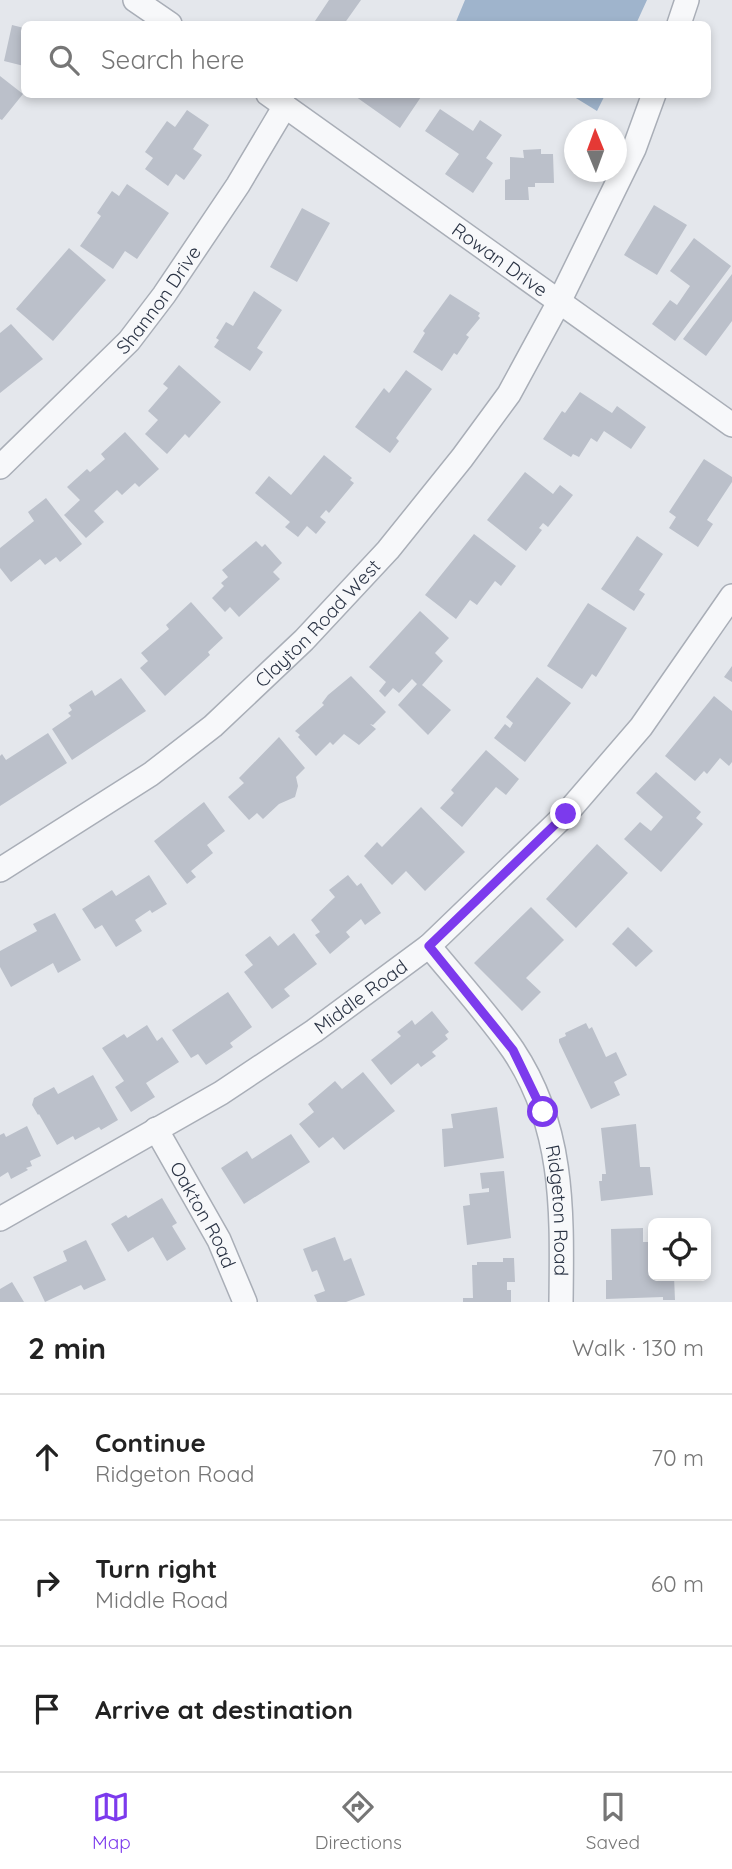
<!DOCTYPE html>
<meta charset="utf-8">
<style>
:root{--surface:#fff;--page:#f2f2f2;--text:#222;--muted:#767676;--line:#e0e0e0;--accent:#7c3aed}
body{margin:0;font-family:Quicksand,sans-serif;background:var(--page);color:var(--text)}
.controls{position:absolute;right:21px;bottom:21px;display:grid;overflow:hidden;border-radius:10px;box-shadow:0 4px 10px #0003}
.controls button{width:63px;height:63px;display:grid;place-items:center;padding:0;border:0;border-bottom:2px solid var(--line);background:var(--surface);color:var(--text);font:35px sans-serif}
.compass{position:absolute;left:564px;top:119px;width:63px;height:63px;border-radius:50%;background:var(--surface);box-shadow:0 4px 10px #0003;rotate:359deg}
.stop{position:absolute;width:21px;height:21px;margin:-16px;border:5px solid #7c3aed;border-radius:50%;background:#fff}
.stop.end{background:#7c3aed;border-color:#fff;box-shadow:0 2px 7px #0008}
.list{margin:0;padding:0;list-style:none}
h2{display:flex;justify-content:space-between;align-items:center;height:91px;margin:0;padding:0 28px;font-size:30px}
h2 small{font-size:23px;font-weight:400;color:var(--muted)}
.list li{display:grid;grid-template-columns:46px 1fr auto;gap:21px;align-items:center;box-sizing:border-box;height:126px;padding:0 28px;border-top:2px solid var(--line)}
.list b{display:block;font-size:26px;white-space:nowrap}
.list p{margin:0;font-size:23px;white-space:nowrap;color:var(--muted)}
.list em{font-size:23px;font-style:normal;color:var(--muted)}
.icon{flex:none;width:38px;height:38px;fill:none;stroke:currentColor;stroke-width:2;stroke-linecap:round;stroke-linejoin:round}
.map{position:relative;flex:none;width:732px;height:1302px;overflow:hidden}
.search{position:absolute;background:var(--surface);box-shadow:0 4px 10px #0003;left:21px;right:21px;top:21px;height:77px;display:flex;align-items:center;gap:18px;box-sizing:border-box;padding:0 24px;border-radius:10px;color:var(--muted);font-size:26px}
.sheet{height:469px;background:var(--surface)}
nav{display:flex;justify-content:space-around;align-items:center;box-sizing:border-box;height:98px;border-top:2px solid var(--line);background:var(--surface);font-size:19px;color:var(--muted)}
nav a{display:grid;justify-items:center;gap:4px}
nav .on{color:var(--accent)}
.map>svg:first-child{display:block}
</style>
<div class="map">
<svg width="732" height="1302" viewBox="0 0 732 1302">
<rect width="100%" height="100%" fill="#e4e7ec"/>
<!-- water -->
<path fill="#9fb4cc" d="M465 0H647L636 24H455Z
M571 95H605L597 111Z"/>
<!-- building -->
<path fill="#bbc0ca" d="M329 0H361L344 24H321L315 21Z
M12 25 24 28V66L4 61Z
M0 76 23 94 2 120 0 119Z
M352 94H423L400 128Z
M440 109 473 131 480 120 502 135 486 158 493 163 473 193 445 174 459 154 425 131Z
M187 110 209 125 193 149 202 155 184 180 176 174 168 186 145 169 153 158 145 152 167 121 175 127Z
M541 149V154H553L554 183H535V187H528L529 200H505V180L510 179V157L524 158 523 150Z
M127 184 169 213 137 259 125 251 113 269 80 246 101 216 97 213 112 191 119 196Z
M654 205 687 225 657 275 624 255Z
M302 208 330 223 297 282 270 267Z
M694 238 731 266 675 341 652 324 670 300 677 305 690 286 670 271Z
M69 248 106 280 53 341 16 309Z
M732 274V321L706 356 683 339Z
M254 291 282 310 257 348 263 352 250 371 214 347 219 340 216 338 226 322 233 326Z
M450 294 480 313 478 316 480 318 466 335 469 337 457 355 454 353 442 371 413 352 425 333 423 331Z
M11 324 43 359 0 393V333Z
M179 365 221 402 189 438 185 434 167 454 145 434 158 420 148 411 168 388 163 384Z
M406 370 432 389 396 438 399 441 390 453 355 427 384 388 389 393Z
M580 392 612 413 617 406 646 427 631 449 604 431 597 442 591 438 579 457 573 454 571 457 543 439 562 411 565 413Z
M125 432 159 469 139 487 135 483 122 495 117 490 94 511 104 522 86 538 64 515 80 500 67 487 87 469 90 472 105 459 101 454Z
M324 455 352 478 350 480 354 483 329 513 326 510 320 517 326 522 316 534 307 526 298 537 285 527 290 522 255 493 269 476 291 495Z
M704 459 732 477V482L707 520 713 524 698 547 669 528 676 517 669 512Z
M525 472 553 494 560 485 573 495 548 527 543 523 539 528 542 530 526 551 487 520Z
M46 498 82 544 60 562 56 557 45 565 40 559 11 582 0 568V548L34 521 28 512Z
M474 534 516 566 501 586 495 581 477 605 470 600 456 619 425 595Z
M637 536 663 554 639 590 645 594 634 611 601 589Z
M256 541 262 547 265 544 282 563 273 572 280 579 239 617 230 607 225 612 212 598 224 586 221 583 228 577 222 570Z
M191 602 223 638 208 652 210 655 165 696 140 668 148 661 141 653 169 629 166 625Z
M588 603 627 628 596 677 592 674 582 689 547 666Z
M420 611 449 638 435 653 443 661 422 685 451 710 428 735 398 705 417 684 412 679 399 693 393 688 385 697 379 691 386 682 369 667Z
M732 666V682L724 677Z
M351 676 386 712 373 725 370 724 376 729 359 745 344 734 333 745 330 742 316 756 298 737 300 735 295 731 324 705 322 703 328 695Z
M537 677 571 703 525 762 494 738 505 724 510 728 513 723 506 717Z
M121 678 146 711 72 760 52 729 71 716 68 713 72 710 69 705 92 690 95 696Z
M714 696 732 711V762L729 766 720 758 707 774 704 771 695 781 665 756Z
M48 733 67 763 0 806V756L2 754 6 760Z
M279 737 305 768 296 777 298 786 295 797 279 804 263 819 257 813 249 820 228 797 244 783 239 778Z
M486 750 519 779 506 795 496 787 462 827 440 808 454 793 451 790Z
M656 772 701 812 696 818 703 824 661 872 624 839 640 822 651 831 663 817 636 793Z
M204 802 225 831 207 845 213 853 191 871 196 877 187 884 154 841Z
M421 807 465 852 425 891 406 871 392 885 364 856 377 842 382 847Z
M597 844 628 873 576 928 546 899Z
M149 875 167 904 152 913 150 910 135 920 142 931 116 947 102 925 95 929 82 909 112 890 116 896Z
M348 875 357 886 361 883 381 913 365 925 361 919 346 932 350 937 330 954 315 935 320 932 311 920 335 897 329 890Z
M531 907 564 940 526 978 541 992 522 1011 474 963Z
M55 913 81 960 58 973 53 963 11 987 0 967V951L37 931 33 924Z
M628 927 653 951 636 967 612 944Z
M294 933 317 964 284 989 290 996 272 1009 244 972 253 965 245 955 270 936 278 946Z
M228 992 252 1027 230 1043 233 1047 206 1065 198 1054 191 1058 172 1030Z
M432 1011 449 1032 445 1035 448 1039 432 1052 436 1056 421 1067 418 1063 391 1085 371 1060 401 1036 397 1032 412 1020 415 1025Z
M586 1023 589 1029 592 1027 606 1057 616 1052 627 1075 614 1082 620 1095 591 1109 559 1042V1039L566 1036 565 1033Z
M147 1025 157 1041 162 1037 179 1062 146 1083 155 1097 131 1112 115 1087 124 1081 102 1048 124 1034 127 1038Z
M363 1072 395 1111 344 1150 333 1137 319 1148 299 1124 314 1112 308 1104 335 1081 342 1089Z
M93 1075 118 1120 101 1130 99 1127 75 1140 73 1136 57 1145 39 1114 38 1115 32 1105 34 1098 54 1087 58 1094Z
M497 1107 504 1158 444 1167 442 1129 453 1128 451 1114Z
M636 1124 640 1167H650L653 1195 601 1201 599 1181H602V1174H606L601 1128Z
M27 1126 41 1156 30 1161 32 1166 26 1168 28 1170 11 1179 8 1172 0 1177V1135L4 1133 6 1137Z
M291 1134 310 1162 244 1204 221 1168 247 1151 252 1159Z
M504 1171 511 1238 467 1245 463 1206 470 1205 469 1194 489 1192V1188L482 1189 480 1173Z
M162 1198 177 1223 172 1226 186 1249 167 1261 153 1237 128 1252 111 1224 126 1215 128 1218Z
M643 1228V1242H653V1276H674L675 1300H663V1297L606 1299V1280H612L611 1229Z
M335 1237 344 1261 351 1258 365 1295 346 1302H317L314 1295 325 1291 317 1270 312 1272 303 1249Z
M86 1240 106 1280 84 1290 81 1285 45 1302 33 1277 67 1261 63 1251Z
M503 1258H514L515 1282H507V1290H511V1302H463V1298H473L472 1265H477V1262H503Z
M12 1282 24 1302H0V1289Z"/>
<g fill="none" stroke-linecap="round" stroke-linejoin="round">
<!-- minor casing -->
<g stroke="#a9aeb7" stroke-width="26">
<g id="minor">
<path d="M135 0 170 24"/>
<path d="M679 24 687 0"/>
<path id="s1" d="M268 94 732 425"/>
<path id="s2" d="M0 467 129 341 164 295 238 185 285 106"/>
<path id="s3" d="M0 870 151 774 213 726 304 640 388 550 462 458 509 394 559 302 634 149 654 94"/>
<path id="s4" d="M429 946C457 980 488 1014 513 1050 565 1128 562 1213 561 1302"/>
<path id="s5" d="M156 1129 219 1240 245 1302"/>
<path id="s6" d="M0 1219 221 1093 314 1031 429 946 566 814 641 727 732 596"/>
</g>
</g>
<!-- minor -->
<use href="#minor" stroke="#f7f8fa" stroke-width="23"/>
</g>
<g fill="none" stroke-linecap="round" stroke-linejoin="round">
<!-- route -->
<path stroke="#7c3aed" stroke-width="9" d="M543 1112 513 1050 429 946 566 814"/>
</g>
<g text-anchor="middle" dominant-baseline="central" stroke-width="6" stroke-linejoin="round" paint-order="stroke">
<!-- street labels -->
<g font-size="19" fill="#2b3445" stroke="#f4f6f9">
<text stroke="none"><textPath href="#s1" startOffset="285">Rowan Drive</textPath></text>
<text stroke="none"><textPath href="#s2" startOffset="231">Shannon Drive</textPath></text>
<text stroke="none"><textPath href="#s3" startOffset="404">Clayton Road West</textPath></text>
<text stroke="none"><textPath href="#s6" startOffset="424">Middle Road</textPath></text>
<text stroke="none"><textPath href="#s4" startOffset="303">Ridgeton Road</textPath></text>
<text stroke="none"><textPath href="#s5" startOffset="98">Oakton Road</textPath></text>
</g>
</g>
</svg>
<div class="controls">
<button><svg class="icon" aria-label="locate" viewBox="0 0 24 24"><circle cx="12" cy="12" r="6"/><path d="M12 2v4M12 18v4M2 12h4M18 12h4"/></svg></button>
</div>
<svg class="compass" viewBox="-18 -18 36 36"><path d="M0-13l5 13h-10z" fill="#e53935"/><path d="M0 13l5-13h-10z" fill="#767676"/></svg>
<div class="stop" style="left:543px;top:1112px"></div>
<div class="stop end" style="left:566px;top:814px"></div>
<div class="search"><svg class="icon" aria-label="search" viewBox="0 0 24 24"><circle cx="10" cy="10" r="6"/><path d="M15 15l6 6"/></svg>Search here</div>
</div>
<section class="sheet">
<h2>2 min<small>Walk · 130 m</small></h2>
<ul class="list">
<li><svg class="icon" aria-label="ahead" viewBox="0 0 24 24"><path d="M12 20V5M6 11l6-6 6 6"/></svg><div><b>Continue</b><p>Ridgeton Road</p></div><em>70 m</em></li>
<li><svg class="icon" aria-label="right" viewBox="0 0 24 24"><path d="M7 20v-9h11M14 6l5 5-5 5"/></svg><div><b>Turn right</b><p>Middle Road</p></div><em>60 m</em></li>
<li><svg class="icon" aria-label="arrive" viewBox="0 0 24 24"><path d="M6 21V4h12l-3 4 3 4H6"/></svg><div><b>Arrive at destination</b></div></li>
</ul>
</section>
<nav>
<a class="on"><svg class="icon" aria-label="map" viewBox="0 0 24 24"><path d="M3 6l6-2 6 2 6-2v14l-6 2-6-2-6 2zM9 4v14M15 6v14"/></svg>Map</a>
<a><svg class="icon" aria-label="directions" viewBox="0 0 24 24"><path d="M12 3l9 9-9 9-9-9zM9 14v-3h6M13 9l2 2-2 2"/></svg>Directions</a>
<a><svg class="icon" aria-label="saved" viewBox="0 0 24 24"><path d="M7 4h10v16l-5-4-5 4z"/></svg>Saved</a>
</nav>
